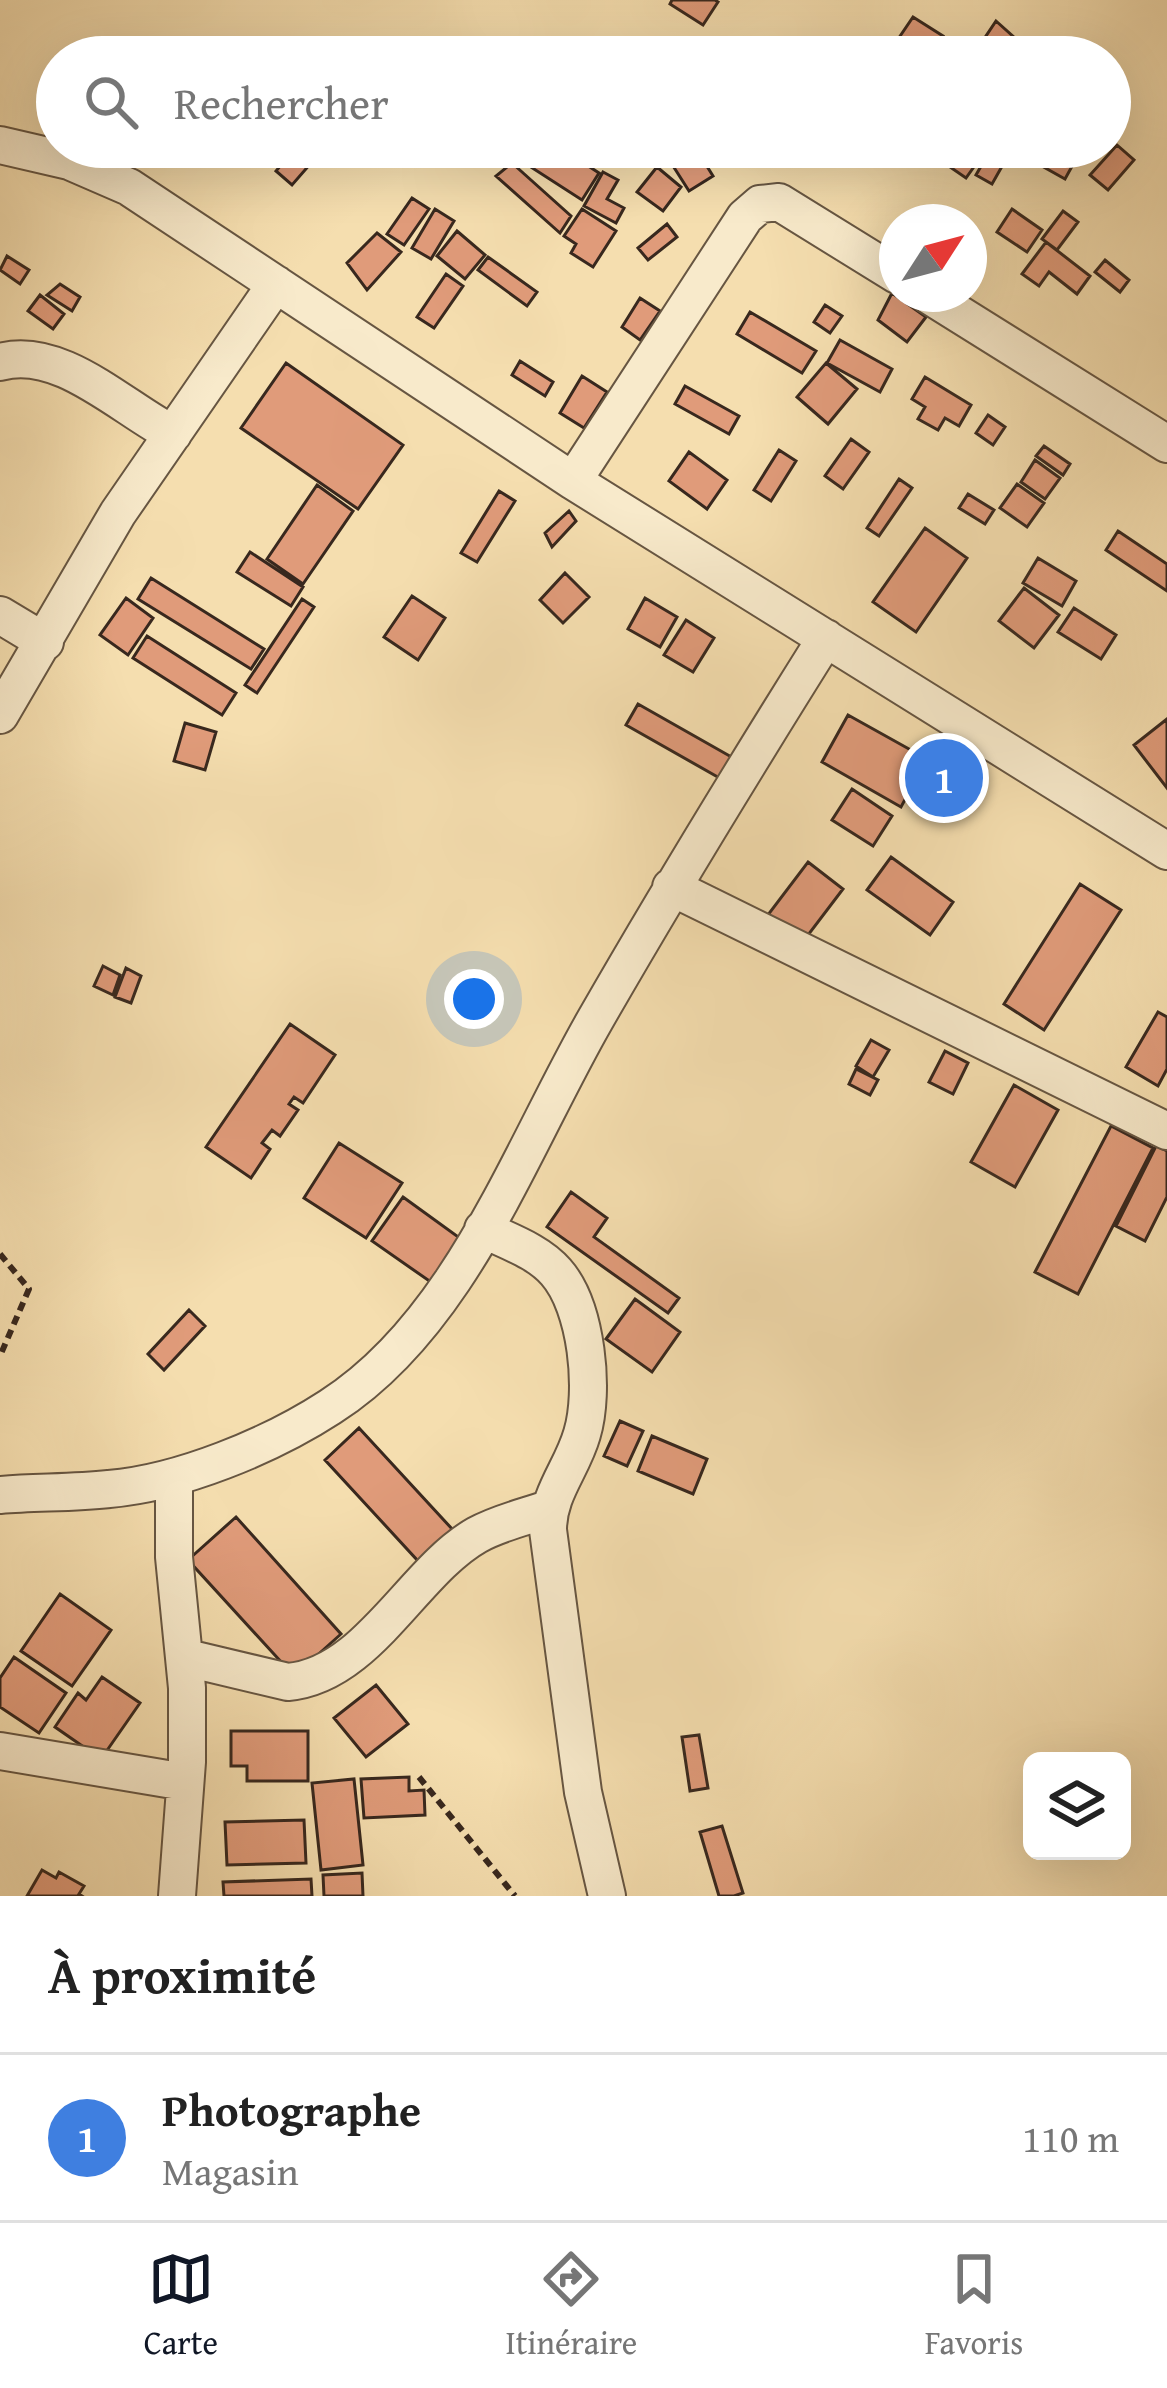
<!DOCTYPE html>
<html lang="fr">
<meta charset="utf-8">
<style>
:root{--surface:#fff;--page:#f6f6f6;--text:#222;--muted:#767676;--line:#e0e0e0;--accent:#111827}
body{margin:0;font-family:"Gentium Book Plus",serif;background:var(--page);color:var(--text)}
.controls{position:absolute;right:36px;bottom:36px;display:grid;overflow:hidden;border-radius:18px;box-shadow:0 12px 48px #0002}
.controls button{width:108px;height:108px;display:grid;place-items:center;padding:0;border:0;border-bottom:3px solid var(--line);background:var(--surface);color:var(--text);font:60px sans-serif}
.compass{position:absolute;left:879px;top:204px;width:108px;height:108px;border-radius:50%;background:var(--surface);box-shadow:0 12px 48px #0002;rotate:54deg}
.you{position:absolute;left:474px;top:999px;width:42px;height:42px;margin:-30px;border:9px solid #fff;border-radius:50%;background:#1a73e8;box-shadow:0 0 0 18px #1a73e833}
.badge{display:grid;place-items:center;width:78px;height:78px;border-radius:50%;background:var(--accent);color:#fff;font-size:39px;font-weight:700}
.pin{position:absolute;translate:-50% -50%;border:6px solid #fff;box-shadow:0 3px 12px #0006}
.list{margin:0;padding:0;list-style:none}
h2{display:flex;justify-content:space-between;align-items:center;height:156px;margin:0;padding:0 48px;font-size:51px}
h2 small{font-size:39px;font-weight:400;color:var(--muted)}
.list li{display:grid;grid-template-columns:78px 1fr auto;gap:36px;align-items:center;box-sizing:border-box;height:168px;padding:0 48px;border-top:3px solid var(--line)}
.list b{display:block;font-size:45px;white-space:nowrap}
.list p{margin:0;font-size:39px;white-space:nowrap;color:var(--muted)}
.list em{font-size:39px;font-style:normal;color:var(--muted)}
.icon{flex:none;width:66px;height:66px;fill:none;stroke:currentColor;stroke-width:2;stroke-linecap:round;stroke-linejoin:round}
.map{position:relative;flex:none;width:1167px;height:1896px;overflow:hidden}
.search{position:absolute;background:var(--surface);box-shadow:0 12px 48px #0002;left:36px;right:36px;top:36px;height:132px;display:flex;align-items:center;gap:30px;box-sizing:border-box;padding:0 42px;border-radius:66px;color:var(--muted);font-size:45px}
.sheet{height:324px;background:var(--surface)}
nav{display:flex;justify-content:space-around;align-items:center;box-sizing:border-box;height:168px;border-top:3px solid var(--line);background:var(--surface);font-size:33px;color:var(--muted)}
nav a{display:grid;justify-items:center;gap:6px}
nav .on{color:var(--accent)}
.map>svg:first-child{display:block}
</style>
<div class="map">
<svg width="1167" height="1896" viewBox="0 0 1167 1896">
<rect width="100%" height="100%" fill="#f5deaf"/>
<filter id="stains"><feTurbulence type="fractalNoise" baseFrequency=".00167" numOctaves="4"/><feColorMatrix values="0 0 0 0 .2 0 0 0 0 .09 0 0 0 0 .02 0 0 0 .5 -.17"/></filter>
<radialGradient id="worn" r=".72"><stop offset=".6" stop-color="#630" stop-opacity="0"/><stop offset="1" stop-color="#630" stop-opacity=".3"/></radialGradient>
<!-- building -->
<path fill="#e09b7a" stroke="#38281e" stroke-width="3" d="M672 0H715L718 2 703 25 670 4Z
M913 17 943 36 929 57H900L890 51Z
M996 21 1035 56 1034 57H1007L984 39Z
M1117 145 1134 160 1108 190 1090 175Z
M296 147H325L292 185 276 171Z
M500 147H559L599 173 582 200Z
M661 147H695L713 176 689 191Z
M921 147H988L966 178Z
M992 147 1009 154 992 184 976 175Z
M1008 147H1055L1076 159 1065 179Z
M512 163 571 216 560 233 496 176Z
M657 167 681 187 663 211 637 192Z
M603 172 618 180 607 199 624 208 616 223 584 206Z
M412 198 429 209 404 245 387 234Z
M435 209 454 221 431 259 412 248Z
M582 209 616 231 593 267 571 253 576 244 564 236Z
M1012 209 1042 230 1027 252 997 232Z
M1063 211 1078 222 1057 250 1042 239Z
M667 224 677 237 648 260 638 248Z
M457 231 485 255 465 279 437 256Z
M377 233 401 252 367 290 347 263Z
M1046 242 1090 276 1077 294 1049 272 1039 286 1022 274Z
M7 256 29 270 20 284 0 270Z
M488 257 537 292 527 306 478 270Z
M1105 260 1129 280 1120 292 1095 272Z
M446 274 463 286 434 328 417 317Z
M60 284 80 297 72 311 47 295Z
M892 293 926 317 907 342 878 320Z
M40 295 64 314 53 329 28 311Z
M640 298 660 311 640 340 622 327Z
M825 305 842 316 830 333 814 322Z
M750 312 816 351 802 373 737 334Z
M840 340 892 369 880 392 827 363Z
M520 361 553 382 545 396 512 375Z
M286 363 403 445 358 509 241 428Z
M826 363 857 389 828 424 797 397Z
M582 376 607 392 584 428 560 413Z
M925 377 971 405 959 426 945 418 938 430 918 419 925 407 912 399Z
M685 386 739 416 729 434 675 404Z
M988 415 1005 427 993 445 976 433Z
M851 439 869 452 843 489 825 476Z
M1044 446 1070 464 1063 475 1036 456Z
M779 450 796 461 771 501 754 490Z
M689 452 727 480 707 509 669 481Z
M1035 460 1060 478 1045 499 1021 482Z
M899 479 912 488 879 536 867 528Z
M1017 484 1044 503 1027 527 1000 508Z
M317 485 353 511 303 584 267 559Z
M499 491 515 501 477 562 461 553Z
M968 494 994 510 985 524 959 508Z
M569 511 576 521 552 547 545 533Z
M925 528 967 558 916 632 873 602Z
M1118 531 1167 564V591L1106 550Z
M250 552 303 587 291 606 237 572Z
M1038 558 1076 581 1062 606 1023 583Z
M565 573 589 597 563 623 540 600Z
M151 578 264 649 251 669 138 599Z
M1024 588 1059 615 1034 648 999 621Z
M412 596 445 618 418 660 384 637Z
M126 598 153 618 128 655 100 635Z
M645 598 677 617 660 647 628 629Z
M302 599 314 607 257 693 245 685Z
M1074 608 1116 635 1101 659 1058 632Z
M686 620 714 638 693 672 664 655Z
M147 636 236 693 222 715 133 658Z
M638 704 735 759 723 780 626 725Z
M848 715 927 759 901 807 822 762Z
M1167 719V788L1134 745Z
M185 723 216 732 205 770 174 761Z
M852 789 892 816 873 846 832 820Z
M891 857 953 902 930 935 867 890Z
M808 862 843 889 799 947 764 920Z
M1080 884 1121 910 1044 1030 1004 1004Z
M103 966 120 975 113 995 94 986Z
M126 968 141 976 131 1003 115 997Z
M1158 1012 1167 1017V1069L1158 1086 1126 1067Z
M290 1024 335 1055 303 1103 294 1097 289 1104 298 1110 280 1136 272 1130 262 1143 270 1149 251 1178 206 1147Z
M871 1040 889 1050 873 1077 856 1066Z
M945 1051 968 1063 953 1094 929 1082Z
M856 1069 878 1080 870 1095 849 1084Z
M1014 1085 1058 1110 1015 1187 971 1162Z
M1111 1126 1153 1148 1078 1294 1035 1272Z
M339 1143 402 1183 366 1238 304 1198Z
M1156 1146 1167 1151V1197L1145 1241 1116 1226Z
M571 1192 607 1218 594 1237 679 1298 668 1313 547 1227Z
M403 1197 468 1244 438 1287 372 1241Z
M635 1299 680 1332 652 1372 606 1339Z
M189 1310 205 1326 164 1370 148 1354Z
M620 1421 643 1431 627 1466 604 1456Z
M359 1428 453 1530 419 1562 325 1460Z
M652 1436 707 1459 693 1494 638 1471Z
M236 1517 341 1634 294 1676 188 1560Z
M60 1594 111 1630 72 1686 21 1651Z
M14 1657 66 1693 39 1733 0 1707V1678Z
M102 1677 140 1703 101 1759 55 1727 78 1693 86 1700Z
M376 1685 408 1724 366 1757 334 1718Z
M231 1731H308V1781H247V1766H231Z
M699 1735 708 1788 690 1791 682 1737Z
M409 1777V1791L424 1790 425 1815 364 1818 361 1779Z
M354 1779 363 1865 321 1870 312 1783Z
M304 1820 306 1863 227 1865 225 1822Z
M722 1826 743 1893 734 1896H719L700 1832Z
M42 1870 56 1878 59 1872 84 1886 79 1894 82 1896H27Z
M362 1873 363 1896H324L323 1875Z
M311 1879 312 1896H224L223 1882Z"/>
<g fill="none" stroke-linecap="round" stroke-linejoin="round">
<!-- minor casing -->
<g stroke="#675642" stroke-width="40">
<path id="minor" d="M0 145 69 161 129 187 573 481 1167 851
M927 294 1167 444
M0 362C60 345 122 408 173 434
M573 481 745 217 760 204 779 202 897 275
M0 615 45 642
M0 715 118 513 276 284
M671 887 1167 1131
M483 1229C507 1241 538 1251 556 1272 587 1307 595 1391 582 1434 572 1469 548 1493 548 1530L583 1792 607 1896
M174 1477V1557L187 1688V1762L177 1896
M0 1495C36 1492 73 1493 109 1489 180 1483 270 1446 330 1407 460 1324 521 1149 595 1020 669 891 747 764 826 638
M187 1658 288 1682C368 1675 413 1571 477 1535 498 1523 525 1517 548 1509
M0 1751 185 1782"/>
</g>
<!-- path -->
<path stroke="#38281e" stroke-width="6" stroke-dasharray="9 6" stroke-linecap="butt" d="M0 1254 29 1289 0 1356
M419 1777 515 1896"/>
<!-- minor -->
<use href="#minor" stroke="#f8eacb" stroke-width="36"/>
</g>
<rect width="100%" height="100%" filter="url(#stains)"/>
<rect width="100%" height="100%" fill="url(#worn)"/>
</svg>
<div class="controls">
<button><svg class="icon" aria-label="layers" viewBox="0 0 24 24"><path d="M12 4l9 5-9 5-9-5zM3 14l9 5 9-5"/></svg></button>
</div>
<svg class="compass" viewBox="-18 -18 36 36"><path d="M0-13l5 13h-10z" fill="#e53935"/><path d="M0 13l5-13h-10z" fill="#767676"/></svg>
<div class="you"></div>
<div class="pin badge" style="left:944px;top:778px;background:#3f7fe0">1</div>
<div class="search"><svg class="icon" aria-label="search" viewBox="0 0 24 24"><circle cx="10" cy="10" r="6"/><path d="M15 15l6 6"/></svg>Rechercher</div>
</div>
<section class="sheet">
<h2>À proximité<small></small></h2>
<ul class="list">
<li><span class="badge" style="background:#3f7fe0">1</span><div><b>Photographe</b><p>Magasin</p></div><em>110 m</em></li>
</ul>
</section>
<nav>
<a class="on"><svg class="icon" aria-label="map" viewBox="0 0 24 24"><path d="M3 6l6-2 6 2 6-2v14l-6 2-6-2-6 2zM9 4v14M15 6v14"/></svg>Carte</a>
<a><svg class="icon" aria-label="directions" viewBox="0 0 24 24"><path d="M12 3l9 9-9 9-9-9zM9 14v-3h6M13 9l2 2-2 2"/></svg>Itinéraire</a>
<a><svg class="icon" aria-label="saved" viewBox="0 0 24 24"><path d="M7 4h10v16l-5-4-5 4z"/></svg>Favoris</a>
</nav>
